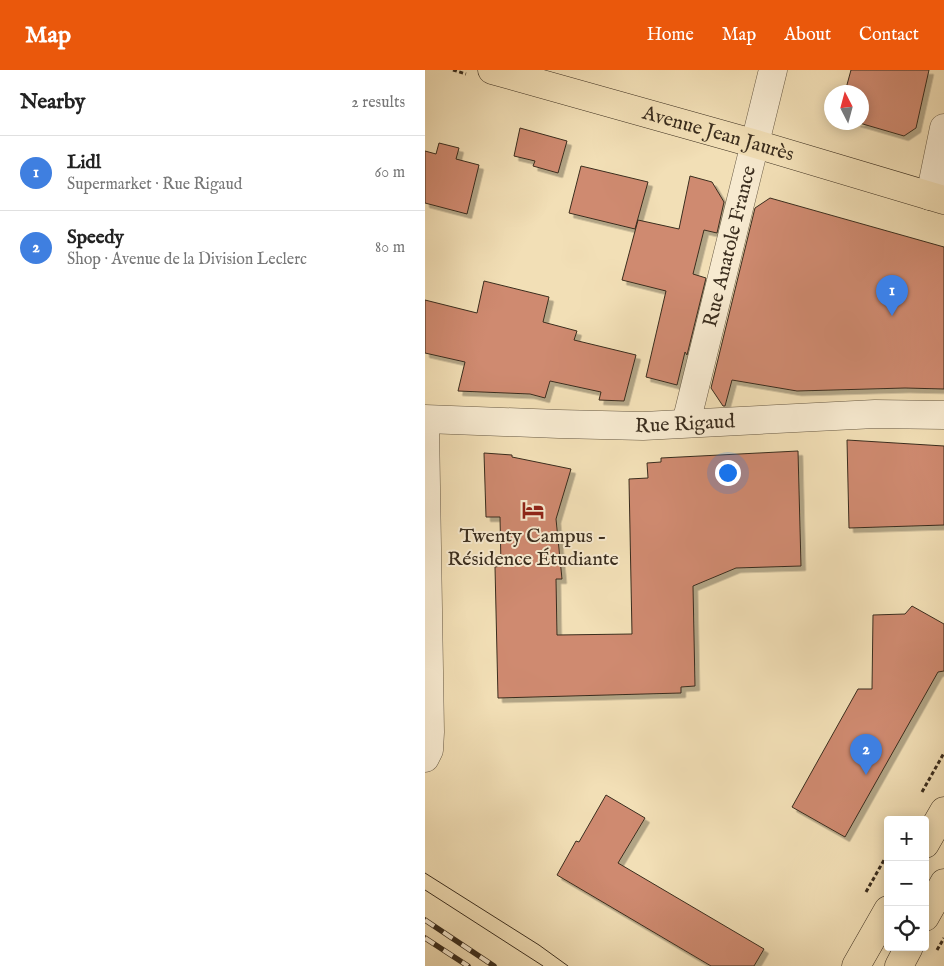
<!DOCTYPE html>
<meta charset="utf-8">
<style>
:root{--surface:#fff;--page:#f6f6f6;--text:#222;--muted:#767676;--line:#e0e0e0;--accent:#ea580c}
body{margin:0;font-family:"IM FELL English",serif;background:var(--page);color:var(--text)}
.controls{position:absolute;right:15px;bottom:15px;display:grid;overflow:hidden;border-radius:5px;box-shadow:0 2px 12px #0003}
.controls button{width:45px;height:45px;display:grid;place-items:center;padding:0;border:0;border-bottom:1px solid var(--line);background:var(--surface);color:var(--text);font:25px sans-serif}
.compass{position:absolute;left:399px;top:15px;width:45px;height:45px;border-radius:50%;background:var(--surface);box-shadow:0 2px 12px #0003;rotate:354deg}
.you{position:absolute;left:302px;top:402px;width:18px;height:18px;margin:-12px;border:4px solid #fff;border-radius:50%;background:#1a73e8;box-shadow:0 0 0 8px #1a73e833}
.badge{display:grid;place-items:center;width:32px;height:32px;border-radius:50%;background:var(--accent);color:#fff;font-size:16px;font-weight:700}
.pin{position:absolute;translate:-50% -41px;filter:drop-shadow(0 1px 2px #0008)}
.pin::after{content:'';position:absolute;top:26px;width:18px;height:15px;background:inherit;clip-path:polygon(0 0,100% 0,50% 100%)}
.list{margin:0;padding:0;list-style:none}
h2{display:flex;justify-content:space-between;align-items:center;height:65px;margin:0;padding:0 20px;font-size:21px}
h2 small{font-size:16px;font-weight:400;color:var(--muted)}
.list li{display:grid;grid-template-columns:32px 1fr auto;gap:15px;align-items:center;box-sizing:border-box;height:75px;padding:0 20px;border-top:1px solid var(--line)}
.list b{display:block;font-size:19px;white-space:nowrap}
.list p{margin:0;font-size:16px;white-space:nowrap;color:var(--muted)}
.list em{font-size:16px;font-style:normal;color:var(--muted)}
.icon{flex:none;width:28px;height:28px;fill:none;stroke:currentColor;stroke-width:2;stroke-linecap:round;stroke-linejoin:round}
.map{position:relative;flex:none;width:519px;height:896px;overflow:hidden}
header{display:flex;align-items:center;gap:30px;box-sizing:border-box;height:70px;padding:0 25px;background:var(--accent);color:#fff}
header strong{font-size:24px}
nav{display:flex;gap:28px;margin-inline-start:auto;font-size:18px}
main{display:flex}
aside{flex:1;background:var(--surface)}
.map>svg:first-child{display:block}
</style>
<header>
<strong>Map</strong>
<nav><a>Home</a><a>Map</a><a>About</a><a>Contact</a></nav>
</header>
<main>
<aside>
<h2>Nearby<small>2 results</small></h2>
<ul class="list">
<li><span class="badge" style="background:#3f7fe0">1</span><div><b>Lidl</b><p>Supermarket · Rue Rigaud</p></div><em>60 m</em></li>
<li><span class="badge" style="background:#3f7fe0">2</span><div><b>Speedy</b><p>Shop · Avenue de la Division Leclerc</p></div><em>80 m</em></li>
</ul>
</aside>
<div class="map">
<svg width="519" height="896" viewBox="0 0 519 896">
<defs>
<filter id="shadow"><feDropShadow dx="4.5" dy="4.5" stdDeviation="0" flood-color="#0004"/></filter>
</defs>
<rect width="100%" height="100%" fill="#f2dfb6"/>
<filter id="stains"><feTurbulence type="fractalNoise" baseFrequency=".004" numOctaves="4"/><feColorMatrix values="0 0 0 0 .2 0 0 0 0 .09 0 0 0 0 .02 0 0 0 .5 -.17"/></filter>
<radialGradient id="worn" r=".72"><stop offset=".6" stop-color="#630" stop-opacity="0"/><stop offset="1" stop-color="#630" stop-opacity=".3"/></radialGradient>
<!-- building -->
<path fill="#cf8a6f" stroke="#3a2d1e" filter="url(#shadow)" d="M426 0H504L491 58 479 66 431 52H436V22H420Z
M95 58 142 71 133 103 108 96 110 91 89 86Z
M14 73 34 78 31 89 54 95 42 144 0 133V81L11 84Z
M156 96 223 112 210 159 144 143Z
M265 106 287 112 299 132 292 163 279 160 268 204 281 208 262 285 260 282 252 315 221 307 241 221 197 210 213 150 254 159Z
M345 128 519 177V319L480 318 372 321 307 310 300 336H298L286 318 330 138Z
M59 211 124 227 118 252 152 261 149 270 211 285 199 331 174 330 176 322 125 311 120 328 105 324 33 321 40 292 0 283V230L52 243Z
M422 370 519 376V455L424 458Z
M373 381 376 496 311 498 268 516 270 616 256 617V623L73 628 70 497 76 496 75 447H61L59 383 87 385V387L146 399 131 449 137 509H131L132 565 207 564 204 409 223 408 222 393 236 392V388Z
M487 536 519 554V601L513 602 420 767 367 737 433 619H447L448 545 480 544Z
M181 725 220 748 193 793 339 879 329 896H286L132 805 151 771 154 772Z"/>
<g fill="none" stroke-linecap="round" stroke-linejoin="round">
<!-- minor casing -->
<g stroke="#685a44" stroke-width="29">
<g id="minor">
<path d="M505 126 519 58"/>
<path id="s1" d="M0 349 134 354 218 356 450 344 519 345"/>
<path id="s2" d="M261 353 348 0"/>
<path d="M0 355 5 662 4 680 0 688"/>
</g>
</g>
<!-- major casing -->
<g stroke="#3a2d1e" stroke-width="29">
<g id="major">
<path id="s3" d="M67 0 331 74 519 130"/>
<path d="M500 774 519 741"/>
<path d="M500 847 519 813"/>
<path d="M431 896 463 840"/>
<path d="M474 896 484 877"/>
</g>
</g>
<!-- path -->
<path stroke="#3a2d1e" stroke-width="3" stroke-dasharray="4 2.5" stroke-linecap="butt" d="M28 0 41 4
M497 722 519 683
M441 822 463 783
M512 880 519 868"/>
<!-- minor -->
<use href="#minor" stroke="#f7ead0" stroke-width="28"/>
<!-- major -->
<use href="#major" stroke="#f2dfb6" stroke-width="28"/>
<!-- tram -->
<path stroke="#3a2d1e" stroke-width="1" d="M0 803 114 875 143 896
M0 820 118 896"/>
<!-- rail casing -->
<g stroke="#3a2d1e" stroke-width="5.5">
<path id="rail" d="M0 850 69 896
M0 868 43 896"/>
</g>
<!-- rail -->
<use href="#rail" stroke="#f7ead0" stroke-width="4" stroke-dasharray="11" stroke-linecap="butt"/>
</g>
<!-- icons -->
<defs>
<g id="hotel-bare" transform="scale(1.725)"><path d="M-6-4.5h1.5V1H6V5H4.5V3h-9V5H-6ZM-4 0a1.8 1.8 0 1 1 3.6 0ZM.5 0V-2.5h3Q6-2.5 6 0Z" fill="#8f2418" stroke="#f7ead0" stroke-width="2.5" paint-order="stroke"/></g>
</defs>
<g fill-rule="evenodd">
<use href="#hotel-bare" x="108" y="440"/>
</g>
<g text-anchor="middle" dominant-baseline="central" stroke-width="4" stroke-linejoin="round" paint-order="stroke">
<!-- street labels -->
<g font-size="20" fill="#3a2d1e" stroke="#f7ead0">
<text stroke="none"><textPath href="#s3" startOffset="235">Avenue Jean Jaurès</textPath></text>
<text stroke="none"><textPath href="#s2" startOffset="182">Rue Anatole France</textPath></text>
<text stroke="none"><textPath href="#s1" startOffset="260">Rue Rigaud</textPath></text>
</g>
<!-- poi labels -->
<g font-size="20" fill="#3a2d1e" stroke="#f7ead0">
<text x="108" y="466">Twenty Campus -<tspan x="108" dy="23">Résidence Étudiante</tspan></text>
</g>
</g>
<rect width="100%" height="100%" filter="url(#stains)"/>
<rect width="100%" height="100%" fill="url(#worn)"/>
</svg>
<div class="controls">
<button>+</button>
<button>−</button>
<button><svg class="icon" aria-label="locate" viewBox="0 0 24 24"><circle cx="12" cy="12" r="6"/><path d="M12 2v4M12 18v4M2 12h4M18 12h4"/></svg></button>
</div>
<svg class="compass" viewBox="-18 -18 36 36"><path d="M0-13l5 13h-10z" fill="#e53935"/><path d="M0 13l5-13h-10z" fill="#767676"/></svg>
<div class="you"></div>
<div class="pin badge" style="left:467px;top:246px;background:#3f7fe0">1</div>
<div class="pin badge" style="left:441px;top:705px;background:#3f7fe0">2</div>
</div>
</main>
